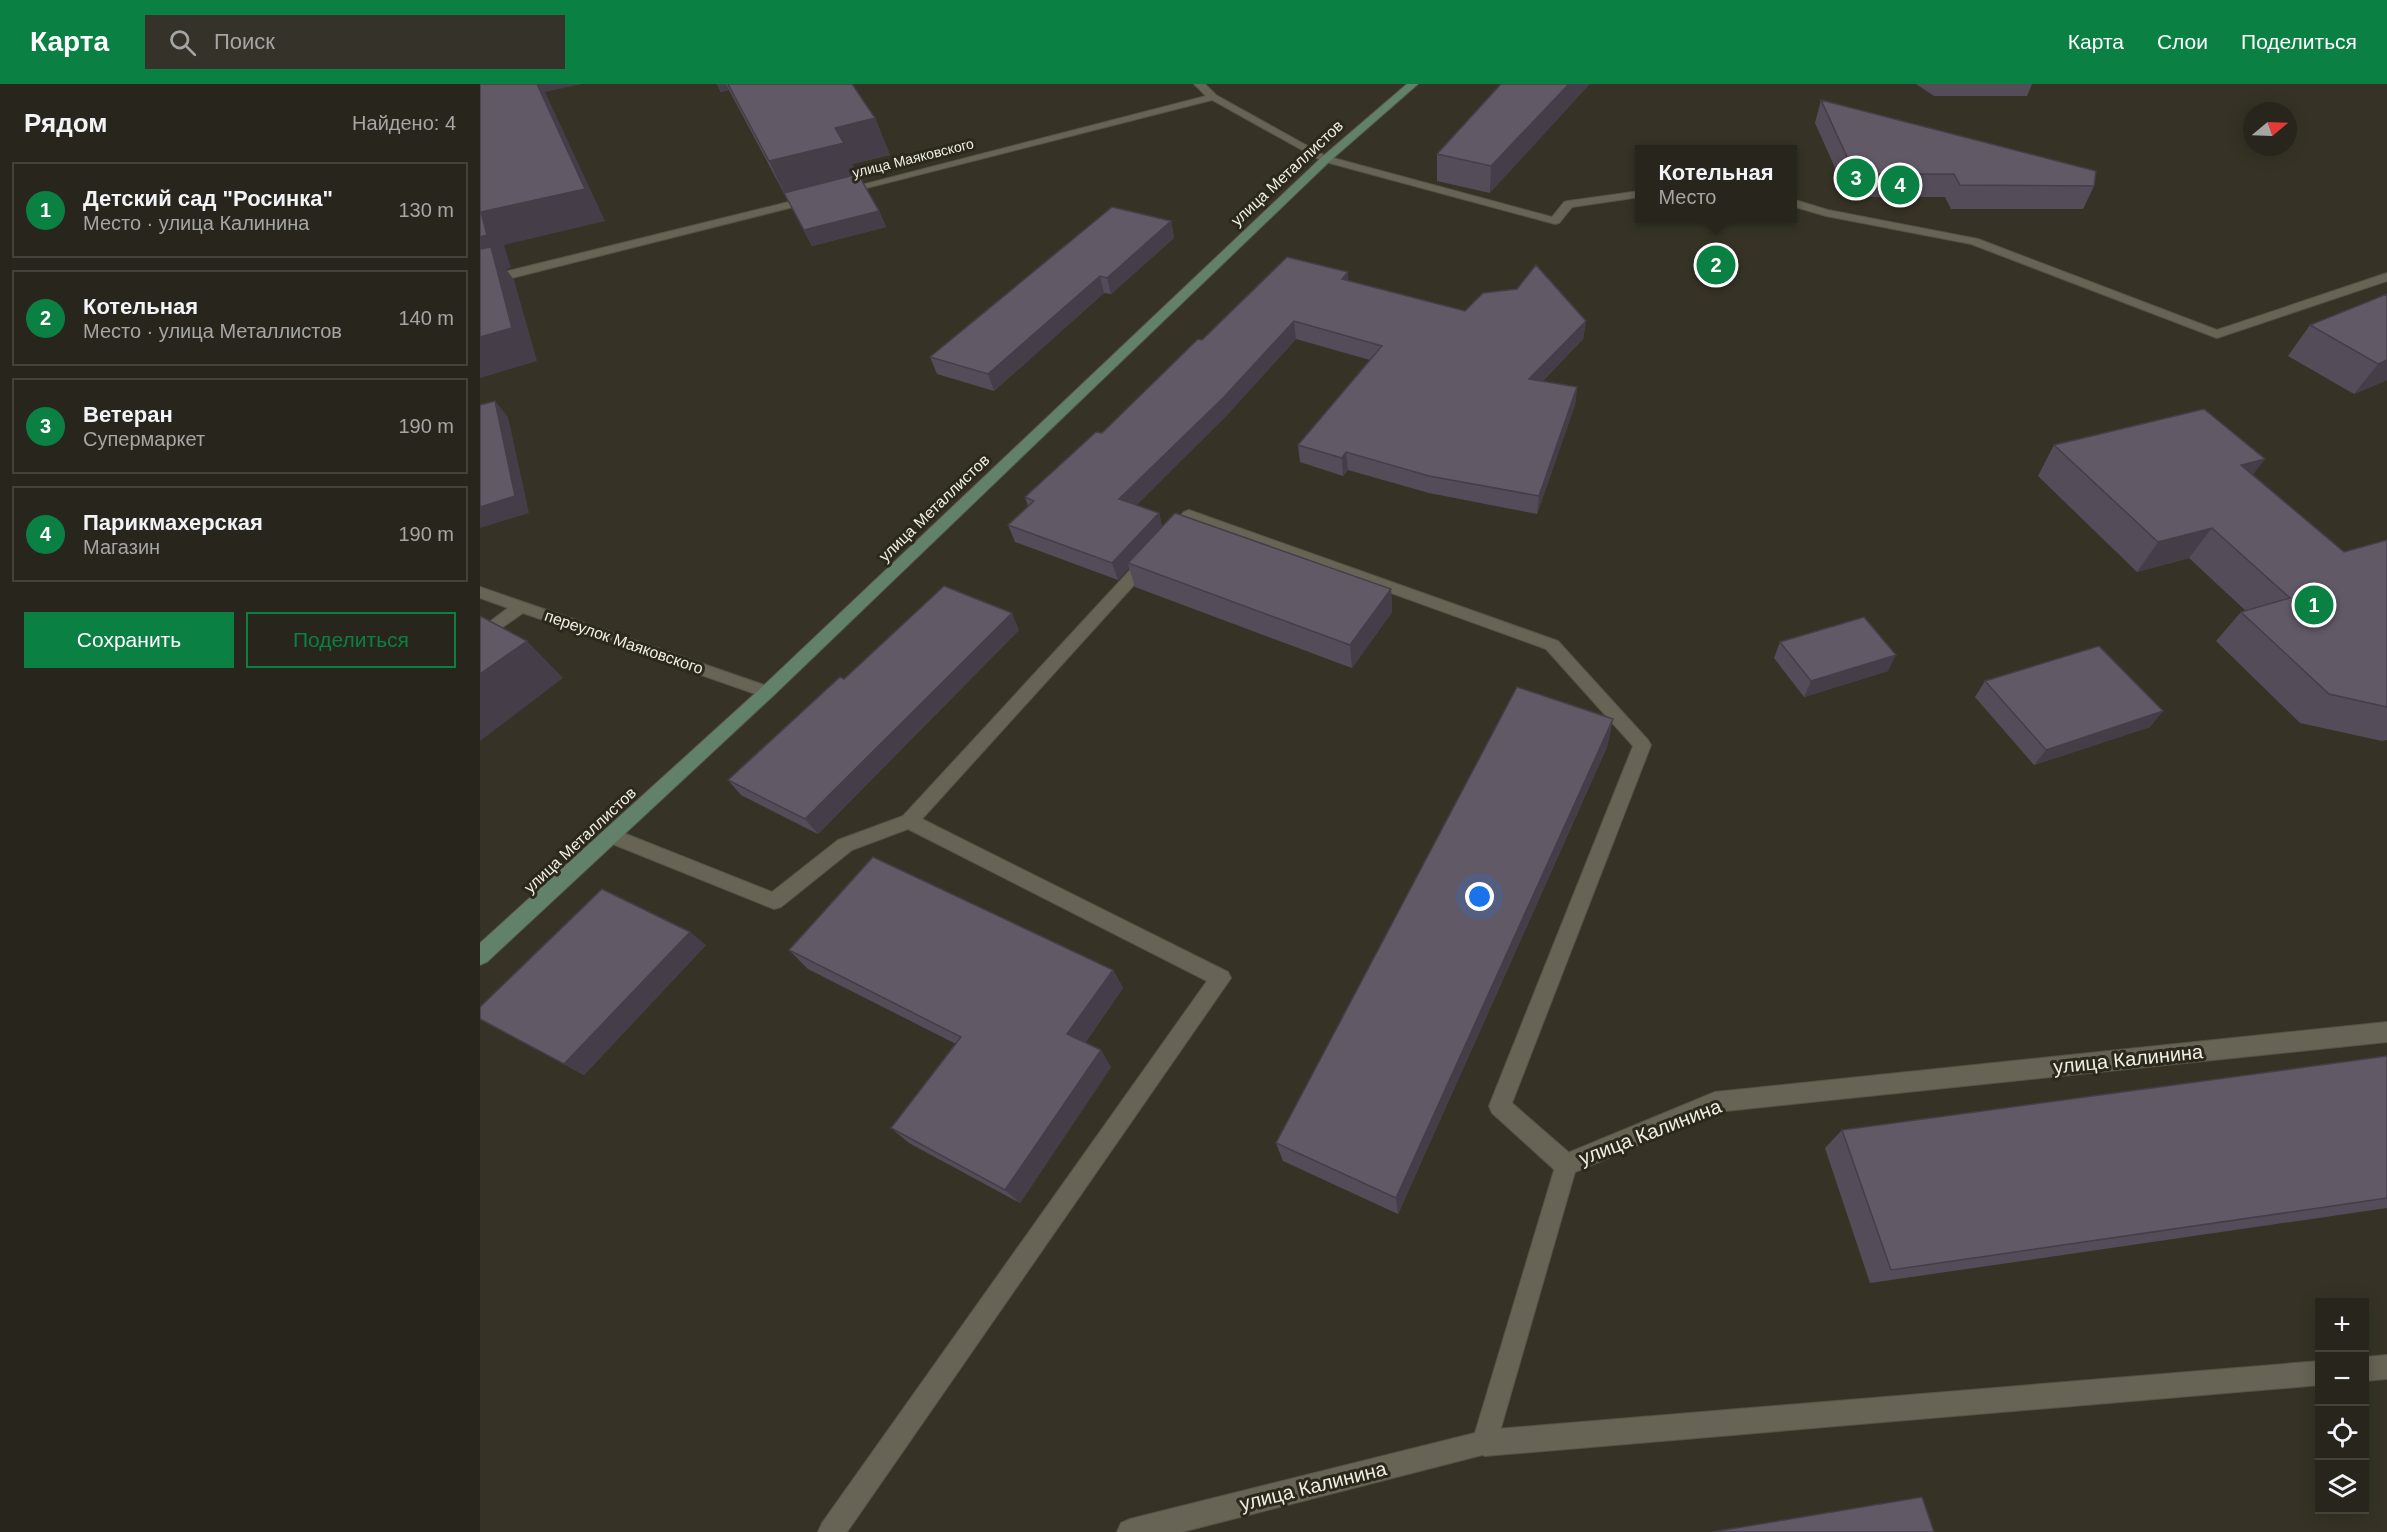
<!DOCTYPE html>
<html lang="ru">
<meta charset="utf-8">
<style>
:root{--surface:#28261c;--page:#343229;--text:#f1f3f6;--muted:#a5a5a3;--line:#44433b;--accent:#0b8043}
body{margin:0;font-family:Helvetica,sans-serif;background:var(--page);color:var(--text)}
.controls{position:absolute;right:18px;bottom:18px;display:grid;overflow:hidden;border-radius:0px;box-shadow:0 3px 15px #0003}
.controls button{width:54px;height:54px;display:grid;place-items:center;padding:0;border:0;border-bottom:2px solid var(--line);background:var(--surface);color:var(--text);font:30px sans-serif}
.compass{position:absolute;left:1763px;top:18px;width:54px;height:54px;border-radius:50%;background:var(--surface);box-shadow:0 3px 15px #0003;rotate:71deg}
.you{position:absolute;left:1000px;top:813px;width:21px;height:21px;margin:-15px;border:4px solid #fff;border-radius:50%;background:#1a73e8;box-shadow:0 0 0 9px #1a73e833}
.badge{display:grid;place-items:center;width:39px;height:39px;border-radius:50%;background:var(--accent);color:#fff;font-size:20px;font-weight:700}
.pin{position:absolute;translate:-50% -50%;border:3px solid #fff;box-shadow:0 2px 6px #0006}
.popup{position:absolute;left:1155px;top:61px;width:162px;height:78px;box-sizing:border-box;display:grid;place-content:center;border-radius:0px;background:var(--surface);filter:drop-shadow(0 2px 4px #0005);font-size:20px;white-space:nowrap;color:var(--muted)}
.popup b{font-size:22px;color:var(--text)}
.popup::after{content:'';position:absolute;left:50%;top:100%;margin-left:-12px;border:12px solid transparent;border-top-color:var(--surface)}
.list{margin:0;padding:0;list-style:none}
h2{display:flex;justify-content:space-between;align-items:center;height:78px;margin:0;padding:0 24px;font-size:26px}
h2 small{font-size:20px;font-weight:400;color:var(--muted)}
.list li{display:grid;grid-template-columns:39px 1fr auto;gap:18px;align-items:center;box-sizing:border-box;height:96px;margin:0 12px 12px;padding:0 12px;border:2px solid var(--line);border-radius:0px}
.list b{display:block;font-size:22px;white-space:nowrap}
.list p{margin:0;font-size:20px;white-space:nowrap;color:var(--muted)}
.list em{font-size:20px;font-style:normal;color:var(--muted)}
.actions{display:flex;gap:12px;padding:18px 24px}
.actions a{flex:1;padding:14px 0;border:2px solid var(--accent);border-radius:0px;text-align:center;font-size:21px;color:var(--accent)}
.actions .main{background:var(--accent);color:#fff}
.icon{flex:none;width:33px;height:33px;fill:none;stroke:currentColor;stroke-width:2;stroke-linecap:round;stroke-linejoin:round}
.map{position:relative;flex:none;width:1907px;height:1448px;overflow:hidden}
header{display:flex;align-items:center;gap:36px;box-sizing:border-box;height:84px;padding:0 30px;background:var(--accent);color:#fff}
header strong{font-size:28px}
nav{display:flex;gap:33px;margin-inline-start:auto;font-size:21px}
.search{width:420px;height:54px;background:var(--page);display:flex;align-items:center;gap:15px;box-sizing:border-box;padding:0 21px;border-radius:0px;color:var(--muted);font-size:22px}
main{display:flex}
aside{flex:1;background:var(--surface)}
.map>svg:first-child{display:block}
</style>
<header>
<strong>Карта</strong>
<div class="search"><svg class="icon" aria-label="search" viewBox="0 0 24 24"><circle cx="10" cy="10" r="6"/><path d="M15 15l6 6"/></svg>Поиск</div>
<nav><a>Карта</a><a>Слои</a><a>Поделиться</a></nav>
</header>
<main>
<aside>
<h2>Рядом<small>Найдено: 4</small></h2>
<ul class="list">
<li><span class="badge">1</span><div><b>Детский сад &quot;Росинка&quot;</b><p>Место · улица Калинина</p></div><em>130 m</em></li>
<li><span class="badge">2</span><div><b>Котельная</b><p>Место · улица Металлистов</p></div><em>140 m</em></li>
<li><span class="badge">3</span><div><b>Ветеран</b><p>Супермаркет</p></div><em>190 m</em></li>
<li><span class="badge">4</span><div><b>Парикмахерская</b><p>Магазин</p></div><em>190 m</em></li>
</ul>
<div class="actions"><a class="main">Сохранить</a><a>Поделиться</a></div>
</aside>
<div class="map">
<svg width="1907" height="1448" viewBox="0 0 1907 1448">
<rect width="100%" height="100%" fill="#363326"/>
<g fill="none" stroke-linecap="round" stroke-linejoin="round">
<!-- lane casing -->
<g stroke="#545246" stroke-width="2">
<path id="lane" d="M846 72 1072 133 1084 118 1088 117 1160 107V113L1092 123 1079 139 1075 140 842 77 841 75Z
M1312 115 1348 126 1498 155 1737 246 1907 189V197L1737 254 1491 160 1346 132 1312 122Z
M709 426 1078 557 1168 656 1171 661 1032 1019 1094 1073 1097 1081 1094 1089 1086 1092 1078 1089 1012 1029 1009 1022 1153 662 1066 565 712 437 696 455H686L684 451 686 447 704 428Z
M668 471 676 476 673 480 442 735 748 888 751 894 367 1448H338L342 1439 727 897 428 745 372 766 301 823 294 825 125 757 122 752 125 747 131 744 292 808 358 756 423 732 663 472Z
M0 503 293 604 295 608 287 614 43 529 0 559V545L28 524 0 514Z
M1907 1271V1295L1884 1297V1273Z
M1840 1277V1301L1005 1372 996 1368 992 1359 996 1350 1005 1346Z"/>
</g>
<!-- street casing -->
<g stroke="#545246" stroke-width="2">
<path id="street" d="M714 0H725L736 11 851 75 842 77 732 16 363 110 358 107 726 12Z
M333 112 338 115 337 117 0 202V194Z
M1907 938V958L1236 1028 1095 1088 1014 1368 702 1448H637L641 1439 650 1435 995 1349 1078 1073 1235 1008Z"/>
</g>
<!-- secondary casing -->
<g stroke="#545246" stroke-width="2">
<path id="secondary" d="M927 0H938L850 77 293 612 7 878 0 881V859L281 604 842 73Z"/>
</g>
<!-- lane -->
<use href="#lane" fill="#676455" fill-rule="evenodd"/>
<!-- street -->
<use href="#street" fill="#676455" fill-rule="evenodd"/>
<!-- secondary -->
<use href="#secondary" fill="#62816b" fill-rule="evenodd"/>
</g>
<!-- wall -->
<path fill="#544d59" d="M237 0H372L395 34 410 71 372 80 377 91 399 127 406 143 332 162 249 6 241 8Z
M1021 0 1010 109 957 97V70Z
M1436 0H1552L1547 12H1454Z
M1341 16 1614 102 1603 125H1471L1465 113H1368L1335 39Z
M691 137 694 154 631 210 624 209 514 307 457 290 450 273Z
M869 197 985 227 1106 237 1103 255 1063 297 1097 303 1095 321 1057 430 949 409 868 386 863 392 820 378 818 361 890 276 816 255 747 331 656 421 679 429 682 442 911 505 912 528 872 584 655 503 649 484 638 496 535 458 528 441 548 422 545 413 622 349 722 256Z
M1907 210V296L1874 310 1808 272 1830 241Z
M1574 361 1773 391 1864 468 1907 456V656L1902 657 1820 639 1736 557 1761 528 1766 527 1709 474 1657 488 1558 392Z
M539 546 338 750 261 711 248 696 364 595Z
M1300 558 1408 587 1324 613 1294 574Z
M1505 597 1670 643 1554 681 1495 613Z
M1133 635 1127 663 918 1130 803 1077 796 1059Z
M226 861 104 991 0 935Z
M309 866 633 886 643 904 605 959 631 983 540 1119 429 1059 411 1044 476 960 328 885Z
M1907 972V1124L1390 1199 1345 1064 1362 1046Z"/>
<!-- shaded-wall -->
<path fill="#453e48" d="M57 0H102L65 8 125 137 24 161 31 184 26 185 34 196 57 277 0 294V153L1 128Z
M238 0H246L249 6 241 8Z
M1089 0H1110L1010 109 1011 82Z
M395 34 410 71 372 80 379 97 307 115 289 77 355 44Z
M399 127 406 143 332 162 324 146Z
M691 137 694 154 631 210 627 194Z
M868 188 869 206 862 195Z
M620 192 624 209 514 307 508 290Z
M814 237 816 255 747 331 645 433 639 415Z
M1106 237 1103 255 1048 313 1049 295Z
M1907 276V296L1874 310 1898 280Z
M1097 303 1095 321 1057 430 1059 412Z
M15 317 28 333 49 429 0 444V423Z
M866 368 868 386 863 392 862 374Z
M1785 375 1762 405 1761 381Z
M679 429 683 447 648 479 649 484 638 496 632 479Z
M1732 444 1709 474 1657 488 1678 458Z
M911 505 912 528 872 584 870 561Z
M532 529 539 546 338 750 325 735Z
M47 557 83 594 0 657V590Z
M1416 571 1408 587 1324 613 1331 597Z
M1683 627 1670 643 1554 681 1566 666Z
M1133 635 1127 663 918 1130 916 1114Z
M210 848 226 861 104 991 84 980Z
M633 886 643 904 599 967 587 950Z
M621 966 631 983 540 1119 525 1106Z"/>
<!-- building -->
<path fill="#625967" stroke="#453e48" stroke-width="1.5" d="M0 0H57L105 105 1 128 7 151 0 153Z
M248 0H372L395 34 355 44 364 59 289 77Z
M1021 0H1089L1011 82 957 70Z
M1341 16 1616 87 1614 102 1480 101 1474 90H1375Z
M378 90 399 127 324 146 304 109Z
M632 123 691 137 627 194 620 192 508 290 450 273Z
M11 163 32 244 0 253V165Z
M807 173 868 188 862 195 985 227 1003 209 1037 205 1056 181 1106 237 1049 295 1097 303 1059 412 949 392 866 368 862 374 818 361 902 262 814 237 744 313 639 415 679 429 632 479 528 441 554 417 545 413 616 348 622 349 718 255 722 256Z
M1907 210V276L1898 280 1830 241Z
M15 317 35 412 0 423V321Z
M1724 325 1785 375 1761 381 1864 468 1907 456V623L1849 610 1761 528 1810 514 1732 444 1678 458 1574 361Z
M695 429 911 505 870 561 648 479Z
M464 502 532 529 325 735 248 696 360 593 364 595Z
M0 532 47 557 0 590Z
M1384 533 1416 571 1331 597 1300 558Z
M1619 562 1683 627 1566 666 1505 597Z
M1037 603 1133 635 916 1114 796 1059Z
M393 773 633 886 587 950 621 966 525 1106 411 1044 481 953 309 866Z
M122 805 210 848 84 980 0 935V923Z
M1907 972V1114L1411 1186 1362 1046Z
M1442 1413 1454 1448H1232Z"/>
<g text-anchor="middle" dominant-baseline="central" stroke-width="6" stroke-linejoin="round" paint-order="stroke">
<!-- far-street labels -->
<g font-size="14" fill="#efeee5" stroke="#2c291c">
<text transform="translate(433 74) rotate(-14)">улица Маяковского</text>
</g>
<!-- street labels -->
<g font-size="16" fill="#efeee5" stroke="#2c291c">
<text transform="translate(807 89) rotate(-43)">улица Металлистов</text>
<text transform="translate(454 424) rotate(-44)">улица Металлистов</text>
<text transform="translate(144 558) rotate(19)">переулок Маяковского</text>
<text transform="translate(100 756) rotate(-43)">улица Металлистов</text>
</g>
<!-- near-street labels -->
<g font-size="20" fill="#efeee5" stroke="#2c291c">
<text transform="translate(1648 975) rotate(-6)">улица Калинина</text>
<text transform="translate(1170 1048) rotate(-21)">улица Калинина</text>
<text transform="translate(833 1402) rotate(-14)">улица Калинина</text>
</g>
</g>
</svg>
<div class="controls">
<button>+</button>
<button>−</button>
<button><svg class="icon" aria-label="locate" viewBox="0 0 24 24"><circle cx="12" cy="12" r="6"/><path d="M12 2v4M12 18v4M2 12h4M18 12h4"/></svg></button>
<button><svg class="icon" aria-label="layers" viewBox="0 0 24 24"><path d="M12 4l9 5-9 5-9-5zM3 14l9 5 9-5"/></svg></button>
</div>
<svg class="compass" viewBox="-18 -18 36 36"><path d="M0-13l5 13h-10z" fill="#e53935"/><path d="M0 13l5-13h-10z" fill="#a5a5a3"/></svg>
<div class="you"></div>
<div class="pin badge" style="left:1834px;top:521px">1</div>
<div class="pin badge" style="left:1236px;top:181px">2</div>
<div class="popup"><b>Котельная</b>Место</div>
<div class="pin badge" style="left:1376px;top:94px">3</div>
<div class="pin badge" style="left:1420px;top:101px">4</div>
</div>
</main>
